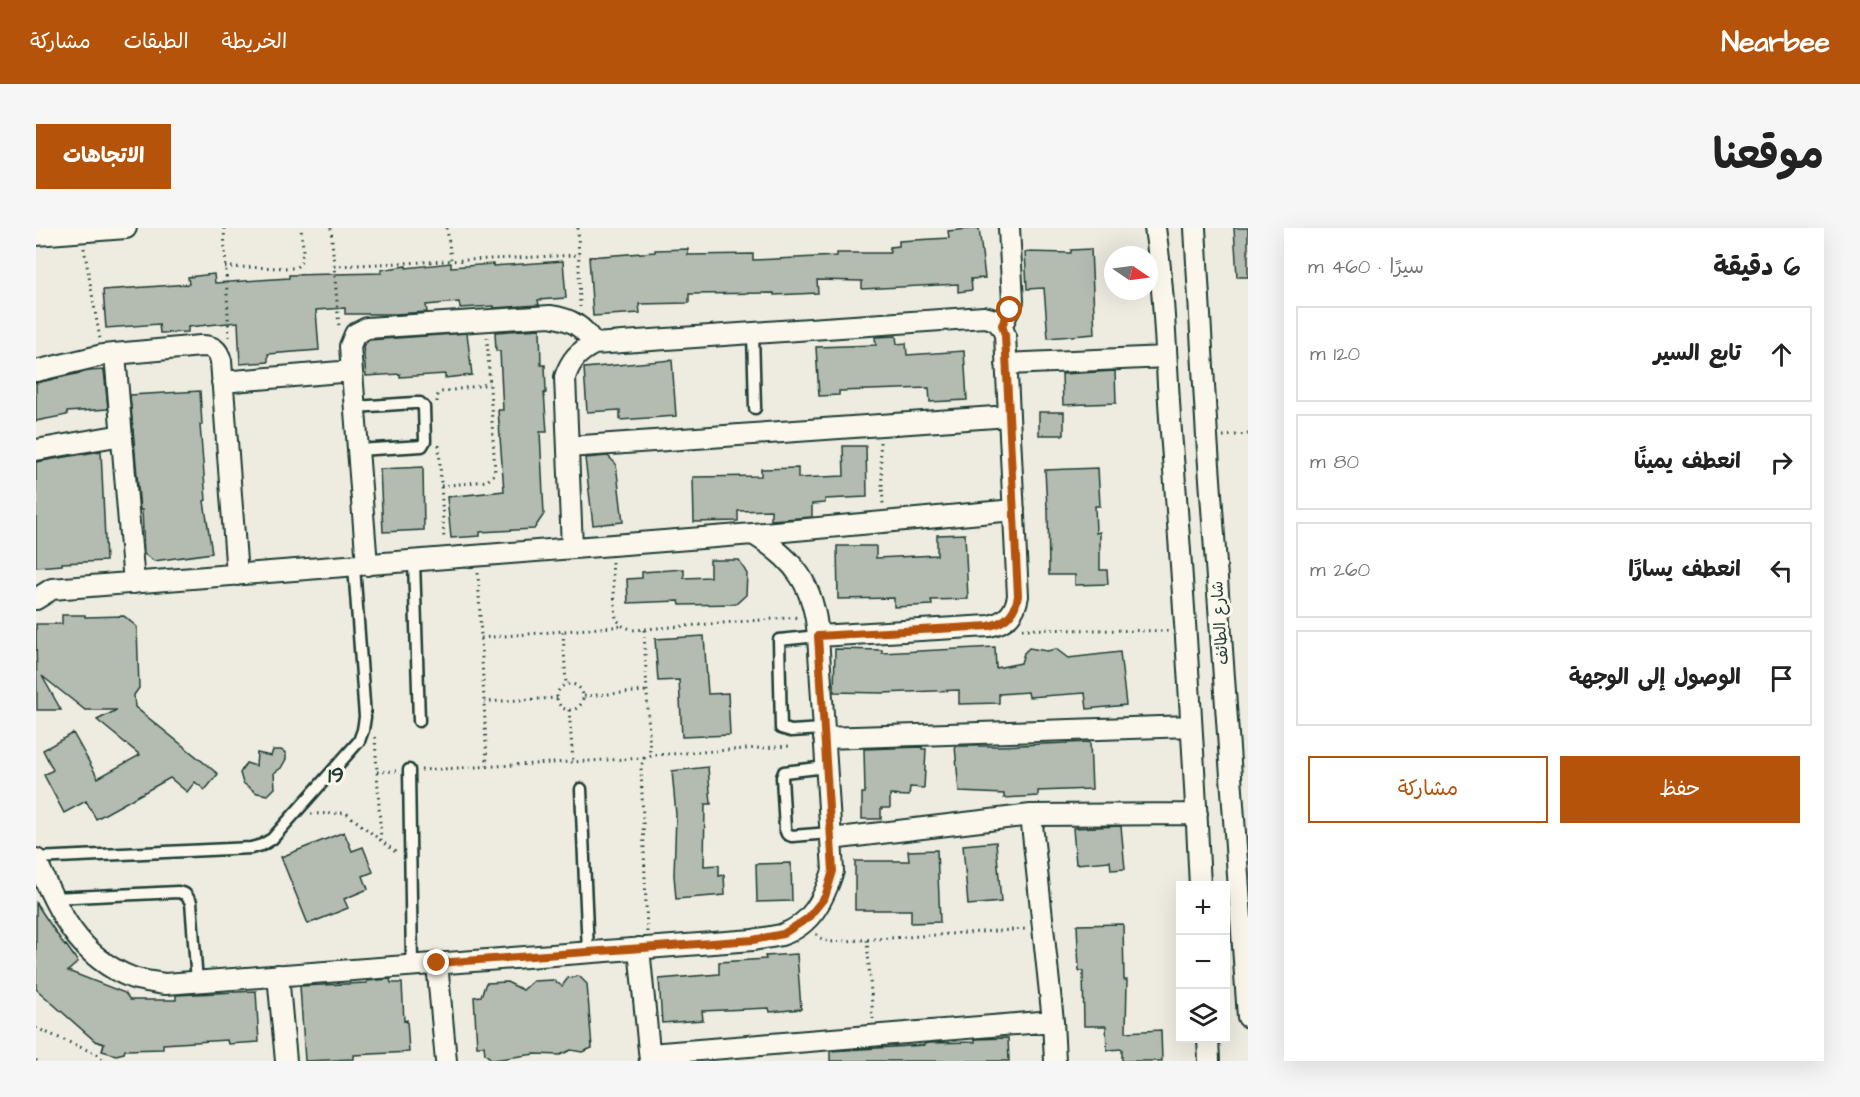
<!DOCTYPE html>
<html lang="ar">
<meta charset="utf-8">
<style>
:root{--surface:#fff;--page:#f6f6f6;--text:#222;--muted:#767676;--line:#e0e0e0;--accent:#b45309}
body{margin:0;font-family:"Architects Daughter","Playpen Sans Arabic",sans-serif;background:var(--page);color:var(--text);direction:rtl}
.controls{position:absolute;right:18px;bottom:18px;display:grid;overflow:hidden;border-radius:0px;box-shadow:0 6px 24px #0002}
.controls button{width:54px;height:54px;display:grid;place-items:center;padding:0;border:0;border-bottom:2px solid var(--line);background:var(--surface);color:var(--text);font:30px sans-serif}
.compass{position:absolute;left:1068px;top:18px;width:54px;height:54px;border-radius:50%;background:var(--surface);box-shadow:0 6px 24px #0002;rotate:103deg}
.stop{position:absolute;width:18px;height:18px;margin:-14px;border:4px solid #b45309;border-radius:50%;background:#fff}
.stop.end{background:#b45309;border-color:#fff;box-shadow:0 2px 6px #0008}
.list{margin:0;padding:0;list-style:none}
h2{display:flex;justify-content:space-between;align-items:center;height:78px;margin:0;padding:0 24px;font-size:26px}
h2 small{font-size:20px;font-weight:400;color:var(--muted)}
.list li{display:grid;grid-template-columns:39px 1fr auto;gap:18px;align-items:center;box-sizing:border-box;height:96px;margin:0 12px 12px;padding:0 12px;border:2px solid var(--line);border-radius:0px}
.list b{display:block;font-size:22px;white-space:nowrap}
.list em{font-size:20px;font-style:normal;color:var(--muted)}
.actions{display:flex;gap:12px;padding:18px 24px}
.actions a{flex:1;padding:14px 0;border:2px solid var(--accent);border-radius:0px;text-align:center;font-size:21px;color:var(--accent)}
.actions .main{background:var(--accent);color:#fff}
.icon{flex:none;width:33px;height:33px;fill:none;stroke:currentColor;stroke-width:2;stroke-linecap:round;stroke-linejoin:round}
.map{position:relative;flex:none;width:1212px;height:833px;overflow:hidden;direction:ltr;border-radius:0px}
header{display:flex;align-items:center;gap:36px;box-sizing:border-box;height:84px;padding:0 30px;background:var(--accent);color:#fff}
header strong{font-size:28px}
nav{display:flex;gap:33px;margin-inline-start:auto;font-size:21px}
.intro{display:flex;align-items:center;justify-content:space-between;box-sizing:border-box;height:144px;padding:0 36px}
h1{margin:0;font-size:42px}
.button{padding:15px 27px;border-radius:0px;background:var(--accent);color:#fff;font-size:21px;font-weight:700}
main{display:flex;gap:36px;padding:0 36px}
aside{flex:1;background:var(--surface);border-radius:0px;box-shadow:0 6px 24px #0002}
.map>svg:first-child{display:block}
</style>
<header>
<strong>Nearbee</strong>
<nav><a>الخريطة</a><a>الطبقات</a><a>مشاركة</a></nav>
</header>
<div class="intro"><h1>موقعنا</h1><a class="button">الاتجاهات</a></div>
<main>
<aside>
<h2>6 دقيقة<small>سيرًا · 460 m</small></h2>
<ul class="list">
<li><svg class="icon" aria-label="ahead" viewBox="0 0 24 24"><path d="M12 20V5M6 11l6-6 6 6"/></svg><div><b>تابع السير</b></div><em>120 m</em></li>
<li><svg class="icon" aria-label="right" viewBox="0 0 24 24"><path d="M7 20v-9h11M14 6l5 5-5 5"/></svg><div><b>انعطف يمينًا</b></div><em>80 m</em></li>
<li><svg class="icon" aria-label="left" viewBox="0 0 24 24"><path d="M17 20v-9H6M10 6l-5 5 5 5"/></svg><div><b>انعطف يسارًا</b></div><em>260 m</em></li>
<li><svg class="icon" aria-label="arrive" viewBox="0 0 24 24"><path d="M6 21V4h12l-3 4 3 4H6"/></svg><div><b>الوصول إلى الوجهة</b></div></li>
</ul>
<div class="actions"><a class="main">حفظ</a><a>مشاركة</a></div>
</aside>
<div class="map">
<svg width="1212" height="833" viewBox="0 0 1212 833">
<rect width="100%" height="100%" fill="#eeece1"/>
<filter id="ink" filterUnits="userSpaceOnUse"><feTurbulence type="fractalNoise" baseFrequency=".0167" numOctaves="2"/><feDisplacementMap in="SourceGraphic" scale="12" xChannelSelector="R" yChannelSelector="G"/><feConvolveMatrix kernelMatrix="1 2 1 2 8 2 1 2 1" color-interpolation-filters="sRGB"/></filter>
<g filter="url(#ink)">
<!-- building -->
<path fill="#b4bbb0" stroke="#1f3d34" stroke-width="1.5" d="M943 0 949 50 935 51 936 62 922 64V56L826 61V53L781 52 782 65 738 67V65L653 66V75L603 76 604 85 557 88 553 29 619 24V22L652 21V27L717 26V32L801 28V25H854V19L863 18V13L913 10 912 3Z
M1198 0H1212V49H1201Z
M1055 21 1059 106 1012 110 1008 60 991 61 989 24 1035 25V22Z
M527 33 530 70 502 72 503 77 458 80V78L424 80 423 74 390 77 391 84 359 86H309V80L280 82 283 122 232 126V134L204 136 202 94 152 99V104L124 105 123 96 70 100 67 62 153 56 152 49 178 46 179 55 253 50V47L346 45 345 42 370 38V40L415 35V39L457 36V38Z
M504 101 505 137H509L510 165H508L511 204H504L508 286 498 301 444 304V308L415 310 411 269 468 263 462 182H467L466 165 464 123H460L459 104Z
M431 105 436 147 409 150V146L364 149V146L330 148 327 118 333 112Z
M860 108 861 116 870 115 871 127 928 123 931 172 894 174 893 160 803 163V167L783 168 780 119 840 117 839 109Z
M636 132 640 188 584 192V182L551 184 548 140Z
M68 142 72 181 31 184V187L0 193V155L53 143Z
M1079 143 1080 175 1027 177 1026 146Z
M164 163 166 197H164L170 272 168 273 176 325 118 333 108 326 106 282H104L94 167Z
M1003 184H1028V207H1003Z
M807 218H830L831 269 789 271V275L776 276V289L735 292V282L702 283V293L658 294 657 249 725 248V241L762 240V250L808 248Z
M65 223 70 333 26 335V337L0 339V234Z
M572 228 580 236 587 294 557 297 549 230Z
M387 239 388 302 347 304 344 241Z
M1062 240 1064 278H1059L1060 305 1064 304V342H1071L1072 356 1039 357V347H1013L1012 280H1011L1009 242Z
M929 306 932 371 895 372 896 377 858 379V370L802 371 801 318H840V330L901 327V307Z
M674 332H703L711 346 710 367 700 376 644 377 643 373 592 375 591 351 606 350V344L648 341V350L674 349Z
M26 387H49V389L88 388 101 399 103 460 98 467 99 479 182 546 169 562 159 554 151 564 134 550 60 591 50 573 28 585 8 547 17 542 7 522 37 505 62 550 104 527 61 492 81 482H49L6 448 25 482H1L0 396H26Z
M668 408 672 466 692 465 694 507 646 509 643 452 622 453 619 411Z
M959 419 960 440 985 435 988 425 993 420 1011 423 1020 421 1032 430 1084 424 1090 477 1051 481 1049 465 993 469 992 464 963 466V475L923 476V462L846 465 798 464 799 421 846 422V425Z
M1054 514 1056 561 1002 563V568L968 570V566L923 564 919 518H964Z
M886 519V521H890L888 560 874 559 873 568 854 567V580H845V591H826V565H829L828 521Z
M237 522H245L250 525V531L245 540 238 545 239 560 232 567 221 565 207 555 204 545 210 535 220 538 221 525 235 528Z
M672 539 675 576H669L668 638 683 637V648L688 647 689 667 640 671 638 647 640 587 636 543Z
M1085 598 1089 641 1075 642 1074 633 1040 636 1037 600Z
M308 604 316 623 327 619 337 644 327 648 332 661 308 671 312 680 272 696 245 629Z
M960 614 965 674 932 677 927 617Z
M901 622 904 694 875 695V682H819V633H873L872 623Z
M755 635 756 673 721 674 720 636Z
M0 675 29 718 30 717 42 734 32 743 89 765 94 772H140V767L220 763 223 814 192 816 191 812 127 816V821L89 822 88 825 80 827 66 823 68 816 59 813 0 761Z
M1087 696 1088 752H1091L1090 804 1125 802 1126 833H1086V821L1071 822 1070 798H1048L1047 743H1043L1041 697Z
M761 726 765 781 734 784 733 780 666 783 667 792 626 795 623 751 683 746V734L730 731 729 728Z
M543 748 551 756 556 820 546 824 535 822 524 827 499 826 457 832 449 826 448 818H441L438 769 445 768 450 755 471 754 487 762 497 753 517 752 526 758 532 750Z
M354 751 355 755H366L368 793 371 792 373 824 318 827V831L269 833 264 758 331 755V753Z
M972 810 973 833H794V823L888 817V816L893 815 939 814V811Z"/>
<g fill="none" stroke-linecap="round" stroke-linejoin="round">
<!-- service casing -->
<g stroke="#1f3d34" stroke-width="15">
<path id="service" d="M717 105 719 180
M319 179 378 175H384L388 179 389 213 386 218 322 222
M378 333 383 493
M782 408 743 412 745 500 755 503 787 501
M790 539 748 544 746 549 749 601 751 606 756 608 794 605
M373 542 376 737
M545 561 552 724
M0 630 215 620 226 617 236 611 323 513 327 502 329 489 318 338
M17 670 142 664 149 666 155 674 161 754"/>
</g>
<!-- minor casing -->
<g stroke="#1f3d34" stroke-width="24">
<path id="minor" d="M1119 0C1129 67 1130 136 1135 204 1147 355 1157 506 1164 658
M1159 0 1171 209 1212 789
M0 7 90 0
M966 97 977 73 973 0
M79 126 98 355
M970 136 1130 129
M0 143 67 127 165 118C177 118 182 121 185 133L201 347
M186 154 316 143
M532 219 973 188
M0 222 86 207
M536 320 529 149C535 132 542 124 558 116L948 89C960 91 965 95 969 107L982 368C979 385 971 394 953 398L782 408
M331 337 314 118 319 106 331 100 514 88C535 91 547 98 558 116
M0 371 16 361 717 306 978 282
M788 510 1155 498
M995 587 1017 793 1019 833
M795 611 995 587 1161 586
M0 631C20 681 43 730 97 750 107 753 118 754 129 756L717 712C726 710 737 709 745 707 776 697 788 670 797 643L782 408C778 358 760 332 717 306
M603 720 614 833
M401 735 410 833
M242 747 250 833
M1172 810 1173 833
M614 826 1017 793"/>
</g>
<!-- path -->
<path stroke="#1f3d34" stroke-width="3" stroke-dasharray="1.5 4.5" stroke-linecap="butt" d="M188 0 193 109
M295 0 303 99
M411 0 415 31
M542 0 544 79
M48 20 64 111
M298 38 544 27
M189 39 259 40C271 32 266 13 265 0
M1072 51 1077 50
M401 174V168L405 164 453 156
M1187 208 1212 206
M844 214 847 276
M403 217 408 312
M405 258 451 253 456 249 459 244 451 109
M576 334 580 391 587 398 597 402 763 389
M442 345 451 538
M986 401 1132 403
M608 402 614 527
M527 404 530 456
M445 410 587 398
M521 469a13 13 0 1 1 26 0a13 13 0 1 1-26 0Z
M548 468 611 463
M448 474 521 470
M533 482 537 534
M339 509 345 612
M385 542 609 530
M341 544 360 543
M275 586 310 585 362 626
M611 704 605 538 609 530 619 527 754 518
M780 706 784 710 794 714 990 701
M831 712 837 791
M0 800 63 827 68 833
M0 832 1 833"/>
<!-- service -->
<use href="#service" stroke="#fbf7ec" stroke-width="10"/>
<!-- minor -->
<use href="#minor" stroke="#fbf7ec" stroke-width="20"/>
</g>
</g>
<g fill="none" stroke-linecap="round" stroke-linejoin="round" filter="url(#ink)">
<!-- route -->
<path stroke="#b45309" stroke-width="8" d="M401 735 717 712 747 706 772 690 789 669 797 643 782 408 953 398C971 394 979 385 982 368L969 107 966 97 974 82"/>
</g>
<g text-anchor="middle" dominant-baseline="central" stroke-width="6" stroke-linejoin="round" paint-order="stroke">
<!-- street labels -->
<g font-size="16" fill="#1f3d34" stroke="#fbf7ec">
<text transform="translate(1184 395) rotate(-94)">شارع الطائف</text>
</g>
<!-- district labels -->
<g font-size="22" font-weight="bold" fill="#1f3d34" stroke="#fbf7ec">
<text x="300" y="547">19</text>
</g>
</g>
</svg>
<div class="controls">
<button>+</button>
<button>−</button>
<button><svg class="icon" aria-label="layers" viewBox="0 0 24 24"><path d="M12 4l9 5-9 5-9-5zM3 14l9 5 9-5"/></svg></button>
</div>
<svg class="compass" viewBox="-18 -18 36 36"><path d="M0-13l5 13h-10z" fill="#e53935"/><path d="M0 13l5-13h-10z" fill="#767676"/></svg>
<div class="stop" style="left:974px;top:82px"></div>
<div class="stop end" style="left:401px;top:735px"></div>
</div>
</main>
